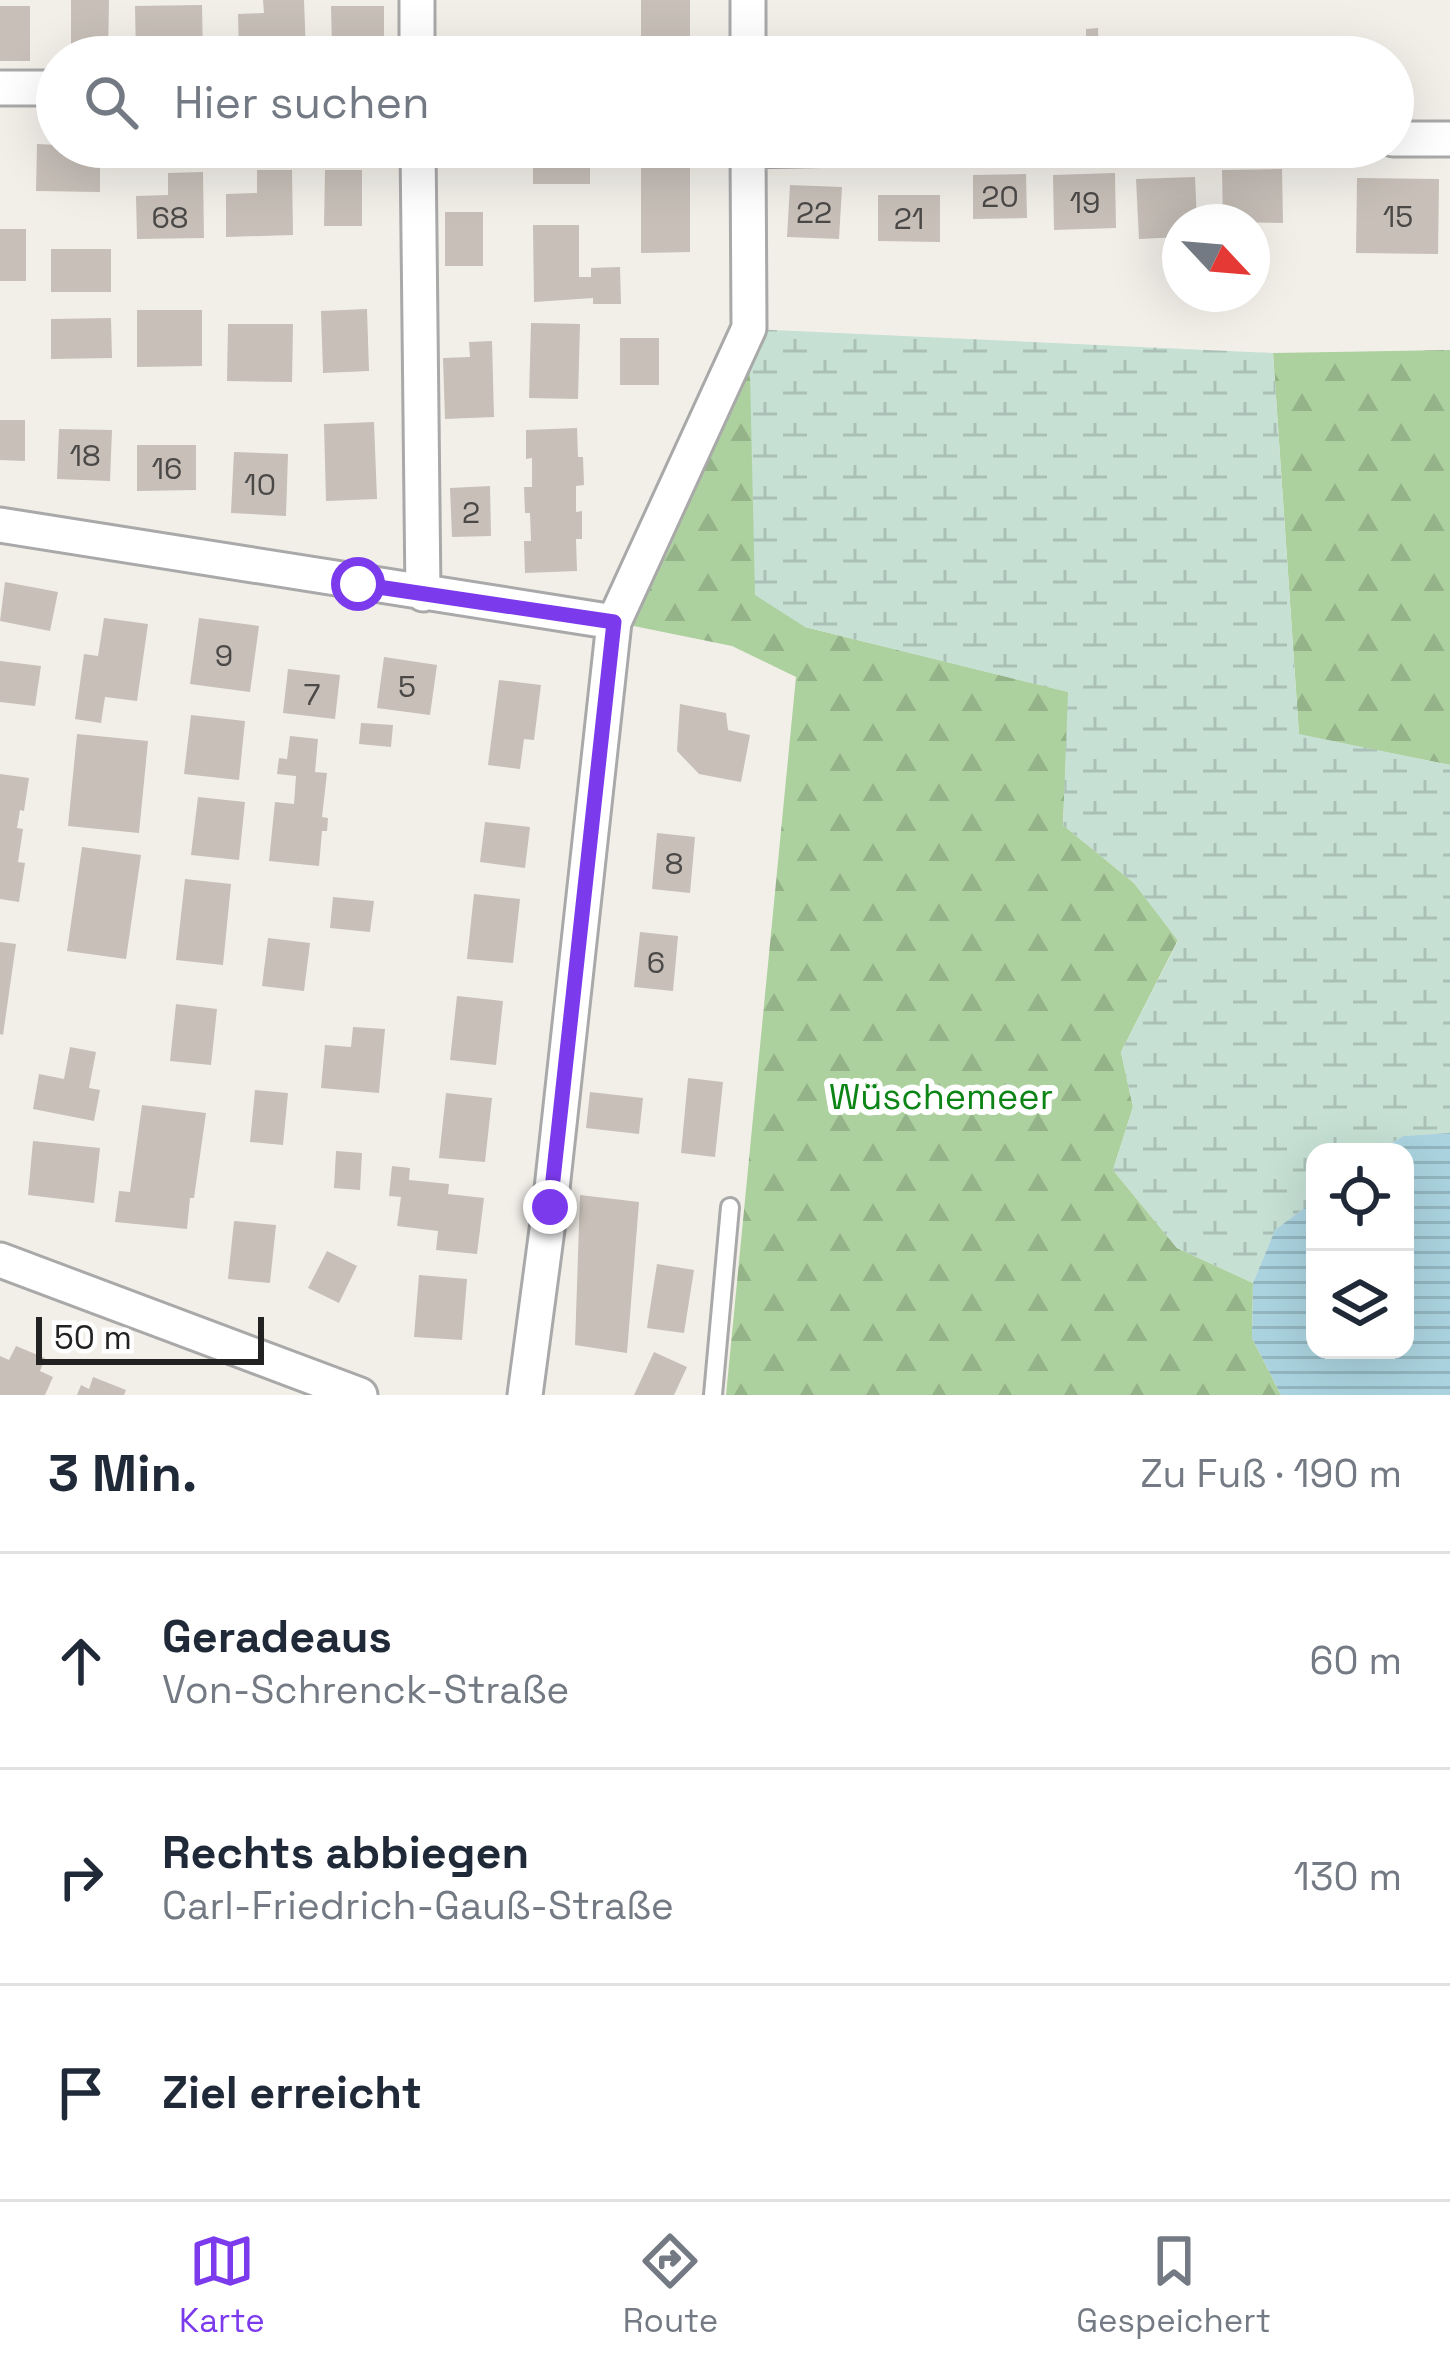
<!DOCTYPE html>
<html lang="de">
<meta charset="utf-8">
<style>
:root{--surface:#fff;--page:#f6f6f7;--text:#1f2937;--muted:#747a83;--line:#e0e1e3;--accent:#7c3aed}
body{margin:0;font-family:"Space Grotesk",sans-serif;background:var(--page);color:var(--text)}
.controls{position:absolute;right:36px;bottom:36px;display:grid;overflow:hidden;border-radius:24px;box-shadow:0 12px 48px #0002}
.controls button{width:108px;height:108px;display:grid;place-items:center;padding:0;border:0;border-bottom:3px solid var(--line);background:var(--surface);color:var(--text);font:60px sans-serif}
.compass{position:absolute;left:1162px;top:204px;width:108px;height:108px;border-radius:50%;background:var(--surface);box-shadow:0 12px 48px #0002;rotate:116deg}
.scale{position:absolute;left:36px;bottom:30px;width:228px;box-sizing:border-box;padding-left:12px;border:6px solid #222;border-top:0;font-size:33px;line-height:42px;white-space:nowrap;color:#222;-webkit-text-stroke:9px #fff;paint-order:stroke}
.stop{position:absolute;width:36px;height:36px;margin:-27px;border:9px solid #7c3aed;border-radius:50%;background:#fff}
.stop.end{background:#7c3aed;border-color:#fff;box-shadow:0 3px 12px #0008}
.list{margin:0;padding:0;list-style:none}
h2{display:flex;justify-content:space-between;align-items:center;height:156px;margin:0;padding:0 48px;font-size:51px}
h2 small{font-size:39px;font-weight:400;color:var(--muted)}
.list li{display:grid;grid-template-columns:78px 1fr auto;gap:36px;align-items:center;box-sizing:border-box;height:216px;padding:0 48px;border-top:3px solid var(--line)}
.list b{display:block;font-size:45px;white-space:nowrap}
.list p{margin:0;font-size:39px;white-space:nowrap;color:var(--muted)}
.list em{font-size:39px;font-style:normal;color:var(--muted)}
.icon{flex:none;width:66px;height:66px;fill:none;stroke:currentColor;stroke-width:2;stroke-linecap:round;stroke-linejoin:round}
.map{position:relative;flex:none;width:1450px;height:1395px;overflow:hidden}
.search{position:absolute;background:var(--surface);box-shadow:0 12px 48px #0002;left:36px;right:36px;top:36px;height:132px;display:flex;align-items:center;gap:30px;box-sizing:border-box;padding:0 42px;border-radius:66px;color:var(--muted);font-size:45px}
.sheet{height:804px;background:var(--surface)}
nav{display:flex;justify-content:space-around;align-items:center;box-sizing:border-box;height:168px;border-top:3px solid var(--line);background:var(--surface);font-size:33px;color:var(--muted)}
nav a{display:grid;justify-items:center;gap:6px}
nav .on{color:var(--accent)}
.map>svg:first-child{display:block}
</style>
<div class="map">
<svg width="1450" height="1395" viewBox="0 0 1450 1395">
<defs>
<pattern id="forest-firs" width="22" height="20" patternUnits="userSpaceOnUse" patternTransform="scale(3)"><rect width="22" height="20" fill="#add19e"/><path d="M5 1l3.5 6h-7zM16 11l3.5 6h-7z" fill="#95b388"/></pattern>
<pattern id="wetland-marsh" width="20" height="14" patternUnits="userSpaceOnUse" patternTransform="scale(3)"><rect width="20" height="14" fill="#c6e0d4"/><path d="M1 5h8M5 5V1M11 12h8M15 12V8" fill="none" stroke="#aac0b6"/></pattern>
<pattern id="water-rules" width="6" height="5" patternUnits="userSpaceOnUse" patternTransform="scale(3)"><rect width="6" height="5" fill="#aad3df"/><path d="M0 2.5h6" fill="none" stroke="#92b5bf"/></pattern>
</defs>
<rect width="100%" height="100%" fill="#f2efe9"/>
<!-- forest -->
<path fill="url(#forest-firs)" d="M749 329 805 627 1069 692 1063 825 1134 883 1178 940 1121 1052 1133 1107 1113 1170 1177 1248 1253 1283 1252 1338 1281 1395H726L796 677 732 646 614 622Z
M1450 350V765L1299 735 1273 353Z"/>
<!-- wetland -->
<path fill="url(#wetland-marsh)" d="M749 329 1273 353 1299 734 1450 765V1133L1403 1136 1378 1152H1315V1200L1275 1230 1253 1283 1177 1248 1113 1170 1133 1107 1121 1052 1178 941 1134 883 1063 825 1068 692 805 627 755 595Z"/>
<!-- water -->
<path fill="url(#water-rules)" d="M1450 1133V1395H1281L1252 1338 1253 1283 1275 1230 1315 1200V1350H1405V1152H1378L1403 1136Z"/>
<!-- building -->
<path fill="#c7bfb8" d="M71 0H109L108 57H71Z
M263 0H304L306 54 239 55 238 14 264 13Z
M641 0H690V57H641Z
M202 5 203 57H136L135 6Z
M0 6H30V61H0Z
M331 6H384V49H332Z
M1098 28 1099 57H1086V29Z
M589 40V57H532V41Z
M874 41V57H838V42Z
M1231 41 1289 45 1288 57H1230Z
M994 42 995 57H926V43Z
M1190 44V57H1119V45Z
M1313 44 1370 48 1369 57H1312Z
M37 144 100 147V192L36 191Z
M533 147H590V184H533Z
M641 147H690V252L641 253Z
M1282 169 1283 223 1223 222 1222 170Z
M257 170H292L293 235 226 237V194L257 193Z
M325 170H362V226H324Z
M203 172 204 238 137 239 136 196 168 195V173Z
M1115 173 1116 228 1054 230 1053 175Z
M1026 174 1027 218 973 219V175Z
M1195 177 1197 222H1180V237L1139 239 1136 179Z
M1357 178 1439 179 1438 254 1356 253Z
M790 185 842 187 839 239 787 237Z
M878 195H940V242L878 241Z
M445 212H483V266H445Z
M533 225H579V277H591V268L620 267 621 304H593V298L534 302Z
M0 229H26V281H0Z
M51 249H111V292H51Z
M367 309 369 371 323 373 321 311Z
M137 310H202V366L137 367Z
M111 318 112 358 51 359V319Z
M531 323 580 324 578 399 529 398Z
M228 324H293L292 382 227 381Z
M620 338H659V385H620Z
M492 341 494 417 445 419 443 358 470 357 469 342Z
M0 420H25V461L0 460Z
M374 422 377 499 326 501 324 424Z
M577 428 578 457H583L584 485 576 486V512L582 511V539H576L577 571 525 573 524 541H531L530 513H525L524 487H532V458L526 459V430Z
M59 429 112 430 110 481 57 479Z
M137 445H196V490L137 491Z
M234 452 288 454 286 516 231 513Z
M490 486 491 536 452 537 450 488Z
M5 582 58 592 50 631 0 621Z
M104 618 148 624 137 701 105 697 101 723 75 719 84 654 98 656Z
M199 618 259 626 250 692 190 684Z
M384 657 437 665 430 715 377 708Z
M0 661 41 666 35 706 0 702Z
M288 669 340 675 335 719 283 713Z
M499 680 541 685 534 740 524 739 520 769 488 765Z
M680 704 726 713 728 730 750 735 741 782 699 774 677 751Z
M191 715 245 721 239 780 184 774Z
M361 723 393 725 391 747 359 744Z
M77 734 148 741 139 833 68 826Z
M290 736 318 739 315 772 327 773 322 817 328 818 327 831H322L319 866 269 861 275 802 294 804 296 776 277 774 279 758 287 759Z
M0 774 29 778 24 811 20 810 17 828 23 829 18 862 25 863 19 902 0 899Z
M198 797 245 802 239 860 191 855Z
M485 822 530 827 525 868 480 862Z
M657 833 695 837 690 893 652 889Z
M82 847 141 855 126 959 67 951Z
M185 879 231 884 223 965 176 960Z
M474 894 520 899 513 963 467 959Z
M333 897 374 901 370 932 330 928Z
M640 932 678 936 673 991 634 987Z
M268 938 310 943 304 991 262 986Z
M0 942 16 944 3 1035 0 1034Z
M457 996 503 1001 496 1065 450 1060Z
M176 1004 217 1009 211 1065 170 1061Z
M353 1027 385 1029 379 1093 321 1088 325 1045 351 1047Z
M70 1047 96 1052 89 1088 100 1090 94 1121 33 1109 39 1074 64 1079Z
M688 1078 723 1082 715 1157 681 1153Z
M255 1090 288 1093 283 1145 250 1142Z
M590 1092 643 1098 639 1134 586 1128Z
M446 1093 492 1098 485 1162 439 1158Z
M142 1105 206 1113 194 1198H190L187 1229 115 1222 119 1191 130 1192Z
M33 1141 100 1148 94 1203 28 1195Z
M336 1151 362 1153 360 1190 334 1188Z
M392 1166 410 1168 409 1180 449 1184 448 1194 484 1198 477 1254 436 1250 438 1231 397 1226 401 1197 389 1196Z
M580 1195 639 1202 627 1353 575 1345Z
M234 1221 276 1225 270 1283 228 1279Z
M327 1251 357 1266 339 1303 308 1288Z
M657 1264 694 1270 684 1333 647 1328Z
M419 1275 467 1279 462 1340 414 1337Z
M16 1346 45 1358 40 1371 53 1377 45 1395H0V1356L9 1360Z
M654 1352 687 1367 674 1395H634Z
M93 1377 126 1390 124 1395H77L81 1385 89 1389Z"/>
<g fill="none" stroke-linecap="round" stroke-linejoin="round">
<!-- lane casing -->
<g stroke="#a9a9a9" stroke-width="22">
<path id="lane" d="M713 1395 730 1207"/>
</g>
<!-- street casing -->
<g stroke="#a9a9a9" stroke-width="39">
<path id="street" d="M417 57V0
M748 57V0
M0 88H57
M1393 139H1450
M418 147 423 594
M748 150 893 147
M0 525 614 622
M0 1260 360 1395
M525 1395 550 1207 614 622 749 328 748 147"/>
</g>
<!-- lane -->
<use href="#lane" stroke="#fff" stroke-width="16"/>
<!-- street -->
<use href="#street" stroke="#fff" stroke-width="33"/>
</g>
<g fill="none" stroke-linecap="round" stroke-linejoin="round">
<!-- route -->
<path stroke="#7c3aed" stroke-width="15" d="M358 584 614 622 550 1207"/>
</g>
<g text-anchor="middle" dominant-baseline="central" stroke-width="12" stroke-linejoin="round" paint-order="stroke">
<!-- number labels -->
<g font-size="30" fill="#4b4948">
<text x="1000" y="196">20</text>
<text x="1085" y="202">19</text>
<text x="814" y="212">22</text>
<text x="1398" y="216">15</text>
<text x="170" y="217">68</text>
<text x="909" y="218">21</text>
<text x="85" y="455">18</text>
<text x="167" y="468">16</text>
<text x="260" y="484">10</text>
<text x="471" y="512">2</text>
<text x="224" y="655">9</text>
<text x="407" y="686">5</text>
<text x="312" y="694">7</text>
<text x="674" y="863">8</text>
<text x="656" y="962">6</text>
</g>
<!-- park labels -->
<g font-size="36" fill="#0c8416" stroke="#fff">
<text x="941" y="1097">Wüschemeer</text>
</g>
</g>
</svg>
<div class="controls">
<button><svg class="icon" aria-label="locate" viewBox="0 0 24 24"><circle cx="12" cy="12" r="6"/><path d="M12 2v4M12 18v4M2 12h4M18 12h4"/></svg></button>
<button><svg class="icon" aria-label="layers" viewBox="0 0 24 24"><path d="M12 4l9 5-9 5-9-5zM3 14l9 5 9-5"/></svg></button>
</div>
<svg class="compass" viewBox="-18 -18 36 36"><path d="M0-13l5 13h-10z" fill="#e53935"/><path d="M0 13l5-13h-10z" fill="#747a83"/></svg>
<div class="scale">50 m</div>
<div class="stop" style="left:358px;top:584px"></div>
<div class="stop end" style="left:550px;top:1207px"></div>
<div class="search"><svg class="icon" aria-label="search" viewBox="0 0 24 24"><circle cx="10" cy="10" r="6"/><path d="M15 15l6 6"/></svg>Hier suchen</div>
</div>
<section class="sheet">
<h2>3 Min.<small>Zu Fuß · 190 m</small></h2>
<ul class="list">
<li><svg class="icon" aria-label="ahead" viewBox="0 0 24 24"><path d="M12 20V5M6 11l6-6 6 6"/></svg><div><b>Geradeaus</b><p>Von-Schrenck-Straße</p></div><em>60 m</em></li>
<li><svg class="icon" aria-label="right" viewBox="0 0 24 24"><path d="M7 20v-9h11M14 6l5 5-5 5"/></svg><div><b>Rechts abbiegen</b><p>Carl-Friedrich-Gauß-Straße</p></div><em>130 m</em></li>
<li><svg class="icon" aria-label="arrive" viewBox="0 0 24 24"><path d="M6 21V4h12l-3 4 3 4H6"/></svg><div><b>Ziel erreicht</b></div></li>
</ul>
</section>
<nav>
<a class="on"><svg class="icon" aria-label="map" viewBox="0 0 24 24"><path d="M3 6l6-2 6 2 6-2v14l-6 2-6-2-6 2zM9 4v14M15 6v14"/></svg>Karte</a>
<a><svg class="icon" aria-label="directions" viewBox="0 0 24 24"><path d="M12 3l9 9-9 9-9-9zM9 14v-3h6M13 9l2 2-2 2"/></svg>Route</a>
<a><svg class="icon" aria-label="saved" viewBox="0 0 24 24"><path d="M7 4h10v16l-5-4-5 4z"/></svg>Gespeichert</a>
</nav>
